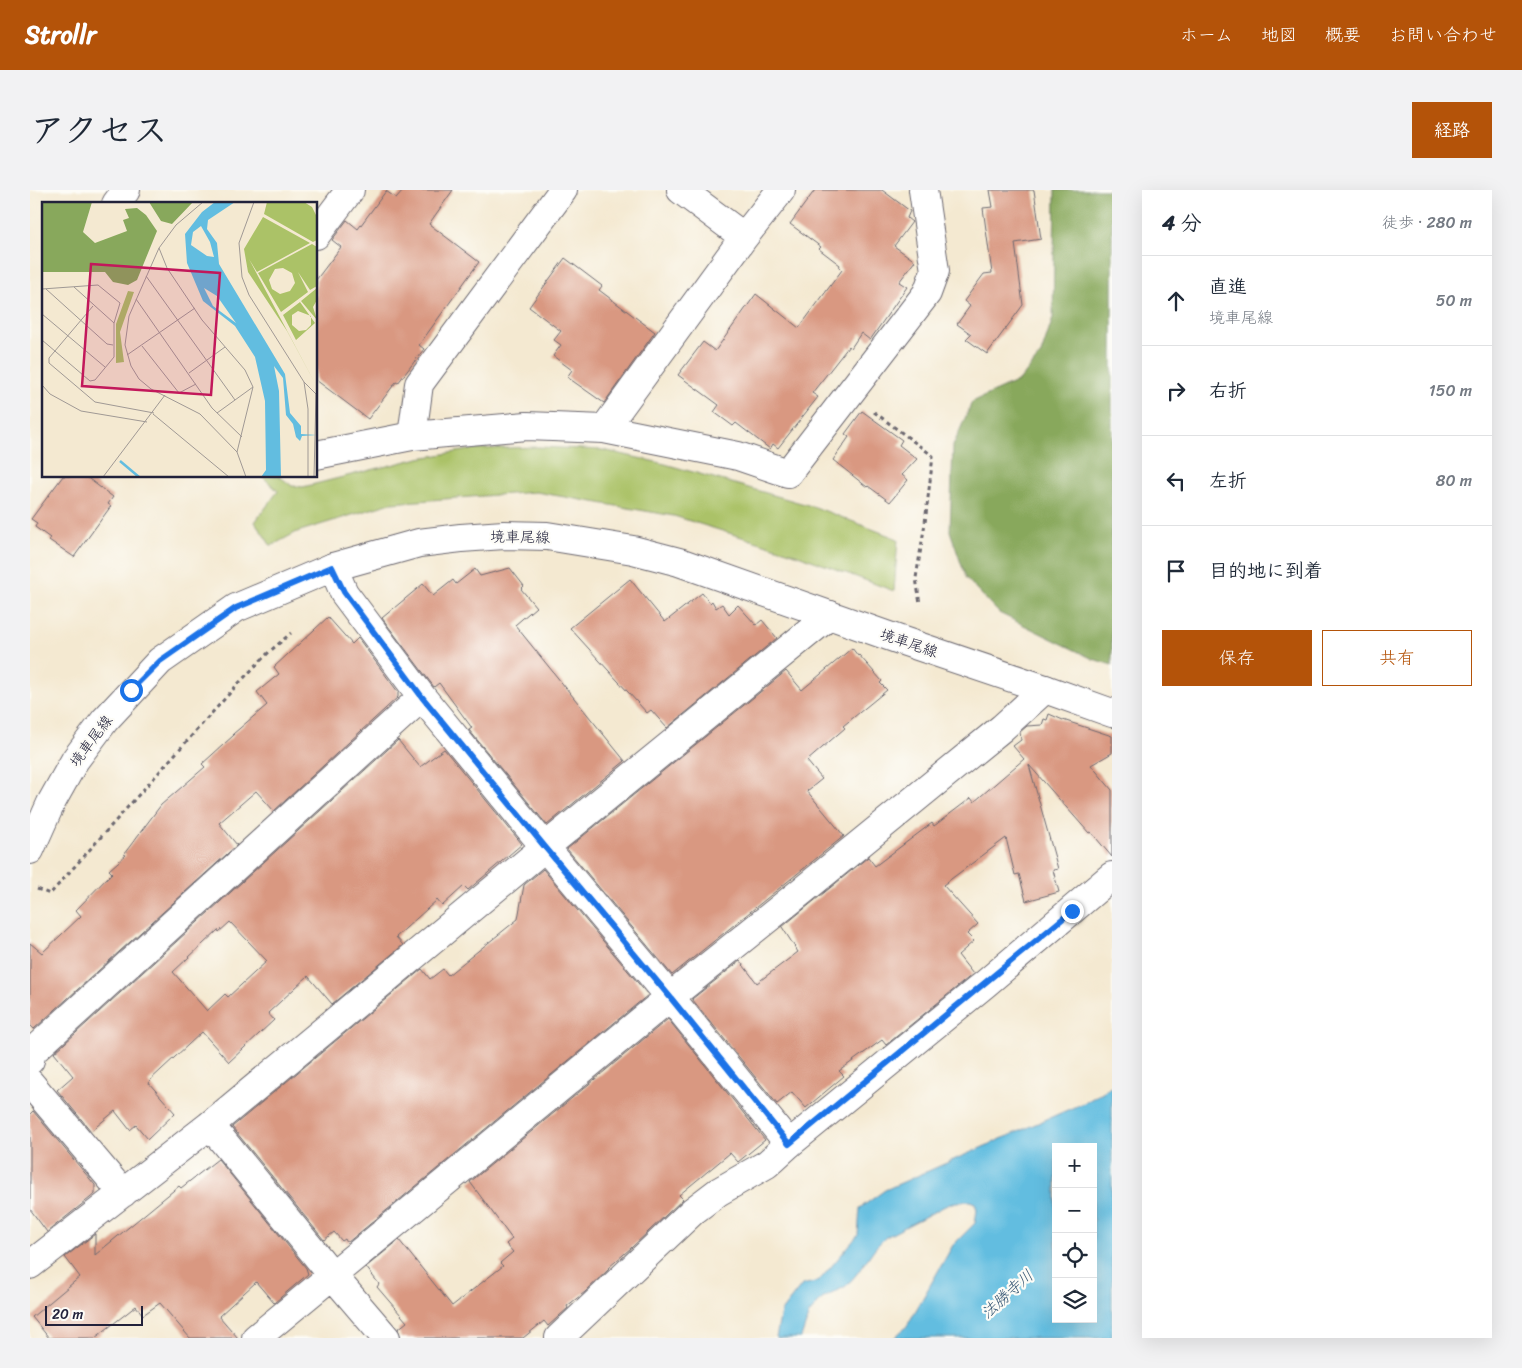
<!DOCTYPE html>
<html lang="ja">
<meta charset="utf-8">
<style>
:root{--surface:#fff;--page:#f2f2f3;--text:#1f2937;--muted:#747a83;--line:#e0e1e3;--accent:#b45309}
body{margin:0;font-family:Sriracha,"Klee One",sans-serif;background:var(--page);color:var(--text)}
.controls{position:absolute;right:15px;bottom:15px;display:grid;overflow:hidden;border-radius:0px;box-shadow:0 5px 20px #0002}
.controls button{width:45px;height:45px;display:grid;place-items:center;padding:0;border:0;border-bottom:1px solid var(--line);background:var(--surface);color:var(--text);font:25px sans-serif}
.scale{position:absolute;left:15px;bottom:12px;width:98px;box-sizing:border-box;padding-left:5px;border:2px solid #22223b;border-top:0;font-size:14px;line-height:18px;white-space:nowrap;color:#22223b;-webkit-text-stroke:4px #fdfcf7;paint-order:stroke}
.stop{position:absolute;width:15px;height:15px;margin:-11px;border:4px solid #1a73e8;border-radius:50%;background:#fff}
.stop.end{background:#1a73e8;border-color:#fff;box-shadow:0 1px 5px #0008}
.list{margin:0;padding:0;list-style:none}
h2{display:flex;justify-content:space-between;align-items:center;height:65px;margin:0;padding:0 20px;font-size:21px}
h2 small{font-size:16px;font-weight:400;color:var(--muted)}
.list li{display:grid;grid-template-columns:32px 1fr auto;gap:15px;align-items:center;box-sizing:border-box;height:90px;padding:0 20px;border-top:1px solid var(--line)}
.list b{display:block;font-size:19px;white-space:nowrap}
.list p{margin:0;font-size:16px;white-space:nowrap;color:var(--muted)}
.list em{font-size:16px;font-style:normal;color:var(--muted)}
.actions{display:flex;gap:10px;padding:15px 20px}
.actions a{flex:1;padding:11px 0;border:1px solid var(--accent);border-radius:0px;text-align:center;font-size:18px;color:var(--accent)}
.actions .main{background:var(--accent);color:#fff}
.icon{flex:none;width:28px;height:28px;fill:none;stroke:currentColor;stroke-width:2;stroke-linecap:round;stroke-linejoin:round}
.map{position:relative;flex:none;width:1082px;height:1148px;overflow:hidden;border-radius:0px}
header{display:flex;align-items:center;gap:30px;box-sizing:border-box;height:70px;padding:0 25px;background:var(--accent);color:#fff}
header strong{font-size:24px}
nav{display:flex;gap:28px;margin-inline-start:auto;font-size:18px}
.intro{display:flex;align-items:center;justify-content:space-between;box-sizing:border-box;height:120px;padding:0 30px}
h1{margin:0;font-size:35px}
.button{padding:12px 22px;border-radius:0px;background:var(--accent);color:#fff;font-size:18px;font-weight:700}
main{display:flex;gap:30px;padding:0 30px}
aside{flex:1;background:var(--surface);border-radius:0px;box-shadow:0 5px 20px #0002}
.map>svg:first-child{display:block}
</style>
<header>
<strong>Strollr</strong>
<nav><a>ホーム</a><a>地図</a><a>概要</a><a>お問い合わせ</a></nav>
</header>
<div class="intro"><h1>アクセス</h1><a class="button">経路</a></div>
<main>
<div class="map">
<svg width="1082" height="1148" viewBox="0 0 1082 1148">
<rect width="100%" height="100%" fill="#fdfcf7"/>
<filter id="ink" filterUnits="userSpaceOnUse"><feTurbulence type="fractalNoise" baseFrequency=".02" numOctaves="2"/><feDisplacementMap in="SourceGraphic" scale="10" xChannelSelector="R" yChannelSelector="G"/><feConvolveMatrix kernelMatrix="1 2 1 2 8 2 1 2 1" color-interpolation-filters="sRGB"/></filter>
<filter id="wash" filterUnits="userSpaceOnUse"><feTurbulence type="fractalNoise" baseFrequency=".0096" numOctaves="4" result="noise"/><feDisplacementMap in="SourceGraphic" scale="20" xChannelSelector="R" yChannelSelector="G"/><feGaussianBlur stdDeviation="1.12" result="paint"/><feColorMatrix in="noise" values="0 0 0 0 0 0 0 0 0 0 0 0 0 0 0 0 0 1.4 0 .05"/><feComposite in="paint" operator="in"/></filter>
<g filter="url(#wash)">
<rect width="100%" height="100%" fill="#f4e9d1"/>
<!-- green -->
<path fill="#abc267" stroke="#667251" d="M508 257 573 260 635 274 785 317 868 349 864 401 760 362 644 326 506 302 361 313 267 342 241 356 225 332 248 301 232 286H249L262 296 273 297 389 268 445 259Z"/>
<!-- forest -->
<path fill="#88a85c" stroke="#55654c" d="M1025 0H1082V475L1063 469 969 423 936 388 920 341 923 256 942 212 990 190 1011 164 1023 128Z"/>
<!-- water -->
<path fill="#62bde0" stroke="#42708e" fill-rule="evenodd" d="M1082 896V1148H864L877 1136 923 1055 945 1033 947 1020 945 1013 940 1011 926 1012 915 1016 856 1047 845 1058 826 1085 816 1096 792 1109 779 1124 771 1148H746L751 1122 772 1095 789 1091 828 1045 830 1018 855 1000 1058 911ZM1026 957H1063V1129H1026Z"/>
<g id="blocks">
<!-- building -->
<path fill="#d99881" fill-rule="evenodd" d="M373 0H423L399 34 449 72 389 155 394 159 368 193 366 192 338 229 286 190V90L311 57 302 50 317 30 328 39 356 1 366 8Z
M785 0H852L880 21 877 28 882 32 864 56 885 71 869 92 877 97 840 150 831 143 821 158 819 156 782 203 788 207 748 258 743 254 740 259 706 233 703 236 684 222 689 215 648 185 673 152 685 161 726 104 769 138 812 80 809 77 810 75 789 59 791 57 760 34Z
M960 0H1004L1011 49 985 53 993 115 957 164 936 149 941 144 927 134 940 116 934 111 954 84 962 83 953 18 963 17Z
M535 68 572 96 569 100 625 142 574 213 537 187 542 180 523 166 531 155 524 150 531 141 499 117Z
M832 221 872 250 869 255 887 269 872 285 878 290 860 312 838 296 837 297 803 270 819 247 815 244Z
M33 286H55L83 307 78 314 81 316 44 367 19 350 20 348 5 337 7 333 1 329Z
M480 378 494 396 491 399 506 417 485 435 595 571 517 635 439 540 442 538 409 493 404 497 352 428 393 394 403 406 423 390 426 394 445 379 450 386Z
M600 389 635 432 672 403 680 413 682 411 686 418 692 414 699 424 708 415 726 435 732 430 747 448 637 538 621 520 617 523 540 438Z
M298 427 322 454 328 448 368 502V507L244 621 226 601 189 633 207 655 4 839 0 835V753L12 763 51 726 46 720 82 683 79 680 96 665 94 664 131 615 175 577 172 574 204 545 203 544 237 515 227 502 249 484 244 477Z
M822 458 828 466 829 465 852 491 850 493 857 500 813 536 815 538 777 571 792 589 777 601 814 646 642 785 537 659 756 481 772 500Z
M1019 524 1033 530 1082 546V563L1061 575 1082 600V667L1061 642 1059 643 999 575 1028 679 1023 680 1029 702 996 711 989 684 985 685 976 648 913 695 948 734 937 744 944 751 928 765 943 784 856 855 852 850 809 881 814 886 776 918 762 902 747 914 662 809 710 771 727 793 768 762 752 737 838 667 845 676 902 633 904 636 941 608 944 612 994 569 983 556 991 550 990 542 997 536 1012 535 1014 529 1017 530Z
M368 550 390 577 414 559 492 654 438 700 434 696 412 716 407 710 366 747 373 755 302 814 278 786 238 823 244 830 199 872 172 842 118 892 145 923 118 949 106 935 100 940 85 921 61 941 27 900 43 886 24 863ZM200 732 237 771 198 807 195 804 177 821 143 782 188 740 189 742Z
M513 679 618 805 317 1053 315 1049 312 1051 304 1042 294 1050 202 937 392 779 400 789 413 779 418 785 488 729 494 695Z
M638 829 735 950 708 972 700 963 649 1005 653 1009 601 1058 578 1078 579 1079 555 1102 537 1116 538 1118 518 1136 514 1131 493 1148H371L368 1139 377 1132 347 1097 349 1094 336 1077 369 1050 422 1116 473 1076 470 1073 483 1062 476 1054 482 1049 440 992Z
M3 921 65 995V1004L17 1042 0 1019V924Z
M188 969 276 1078 278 1084 244 1113 226 1092 189 1126 208 1148H160L130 1113 113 1125 106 1116 65 1148H19L2 1127 50 1087 35 1067 65 1044V1065L149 996 151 998Z"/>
</g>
</g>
<g filter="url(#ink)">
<use href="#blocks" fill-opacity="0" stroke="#6c6870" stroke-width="1"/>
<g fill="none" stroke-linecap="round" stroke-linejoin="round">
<!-- minor casing -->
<g stroke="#6c6870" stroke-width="30">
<path id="minor" d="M651 0 714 47
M86 14 96 0
M286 45 320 0
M574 239 714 47 751 0
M382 246 389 194 533 0
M286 265 382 246 497 236 574 239 708 266 758 283 897 103 905 81 893 0
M303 377 314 403 392 507 515 657 640 807 759 954
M0 870 2 862 392 507
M0 893 93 1003
M180 935 303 1086 356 1148
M0 1075 180 935 515 657 800 425
M226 1148 640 807 772 701 972 538 1015 499
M529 1148 663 1021 688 1002 737 974 759 954 955 794 1082 686"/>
</g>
<!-- secondary casing -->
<g stroke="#6c6870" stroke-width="30">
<path id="secondary" d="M0 660 21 613 45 570 75 530 130 471 206 418 303 377 389 353 431 348 474 345 517 346 603 360 649 372 867 449 1015 499 1082 523"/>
</g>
<!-- path -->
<path stroke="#6c6870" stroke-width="3" stroke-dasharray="4 4" stroke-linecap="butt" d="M844 222 903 266 895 333 886 388 890 414
M7 699 20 704 207 495 239 462 261 443"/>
<!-- minor -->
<use href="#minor" stroke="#fff" stroke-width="28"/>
<!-- secondary -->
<use href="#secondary" stroke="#fff" stroke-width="28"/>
</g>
</g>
<g fill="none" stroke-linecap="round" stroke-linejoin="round" filter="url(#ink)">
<!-- route -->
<path stroke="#1a73e8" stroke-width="6" d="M101 500 130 471 206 418 302 377 314 402 392 507 515 657 640 807 759 954 1042 721"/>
</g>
<g text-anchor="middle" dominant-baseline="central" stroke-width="4.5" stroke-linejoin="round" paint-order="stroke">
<!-- street labels -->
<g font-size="15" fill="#22223b" stroke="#fdfcf7">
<text transform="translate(490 347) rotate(1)">境車尾線</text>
<text transform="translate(879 453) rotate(19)">境車尾線</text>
<text transform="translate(61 551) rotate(-53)">境車尾線</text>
</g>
<!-- water labels -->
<g font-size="16" font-style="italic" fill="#385875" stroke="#fdfcf7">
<text transform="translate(977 1104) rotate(-42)">法勝寺川</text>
</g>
</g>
<!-- overview -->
<g transform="translate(12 12)">
<rect width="275" height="275" fill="#f4e9d1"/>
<path d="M225 0H262L270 5 274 13 275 38 271 40 222 12ZM221 15 268 41 215 70 207 57 275 185 245 129 206 70 202 47ZM270 42 275 45V84L268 88 256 70 266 90 239 110 216 71ZM241 66 250 71 253 81 248 89 238 92 230 87 227 78 233 67ZM275 86V98L271 105 275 118 259 99ZM86 89 92 90 78 130 82 160 74 161V122ZM258 100 273 121 254 138 241 113ZM256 109 269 114V123L264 128 257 129 250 123V113Z" fill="#abc267" fill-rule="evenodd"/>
<path d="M0 0H50L41 30 53 41 85 29 81 18 87 16 83 7 95 6 104 13 115 29 95 78 86 83 71 80 63 70H0ZM107 0H151L130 22 119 19Z" fill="#88a85c"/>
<path d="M173 0H193L166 18 165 27 175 41 177 62 243 172 248 211 259 224V232L275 233 260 234 258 239 254 235 251 222 244 213 241 176 232 164 237 189 239 275H219L224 268 223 199 213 155 193 124 161 99 145 61 143 32 160 10ZM159 24 168 40 172 55 165 54 149 43 151 30ZM162 86 175 94 194 121 171 104Z" fill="#62bde0" fill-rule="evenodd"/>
<path fill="none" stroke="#62bde0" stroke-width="2.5" d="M78 259 97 275"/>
<path fill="none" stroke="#a09995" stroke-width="1" d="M161 0 134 23 117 46 87 114 83 143 89 164 97 177 109 187 158 212 195 250 204 275M212 0 197 41 200 75 207 93 262 180 266 207V275M117 46 125 66 160 118 203 168 211 185 195 250M104 74 193 198M32 85 72 121M0 87 56 83 78 101 72 121V155L53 178 48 179 0 138M4 87 65 142 71 143M94 97 170 206 200 235M51 104 7 156V161L53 200 112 211M0 112 63 165M100 144 137 191 154 182M85 153 153 106M147 171 183 145M262 180 274 192 272 275M0 183 8 192 39 209 105 220M175 211 211 185M111 212 187 275M61 275 123 193"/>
<path fill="#c2185b" fill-opacity="0.15" stroke="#c2185b" stroke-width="2.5" d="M49 62 178 71 169 193 40 184Z"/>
<rect width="275" height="275" fill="none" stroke="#22223b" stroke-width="2.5"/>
</g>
</svg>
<div class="controls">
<button>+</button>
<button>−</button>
<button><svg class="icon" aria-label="locate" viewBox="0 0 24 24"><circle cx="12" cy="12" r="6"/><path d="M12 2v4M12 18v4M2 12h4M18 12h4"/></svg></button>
<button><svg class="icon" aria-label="layers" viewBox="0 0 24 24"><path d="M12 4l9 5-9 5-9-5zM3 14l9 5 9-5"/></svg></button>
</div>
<div class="scale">20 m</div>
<div class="stop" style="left:101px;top:500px"></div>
<div class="stop end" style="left:1042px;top:721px"></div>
</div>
<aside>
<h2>4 分<small>徒歩 · 280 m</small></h2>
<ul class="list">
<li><svg class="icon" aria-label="ahead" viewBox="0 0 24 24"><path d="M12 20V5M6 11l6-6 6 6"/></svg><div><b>直進</b><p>境車尾線</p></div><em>50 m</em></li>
<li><svg class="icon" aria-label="right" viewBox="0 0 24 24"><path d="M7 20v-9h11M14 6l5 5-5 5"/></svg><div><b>右折</b></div><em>150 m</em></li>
<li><svg class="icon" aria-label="left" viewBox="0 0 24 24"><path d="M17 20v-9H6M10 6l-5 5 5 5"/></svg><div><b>左折</b></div><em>80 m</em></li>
<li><svg class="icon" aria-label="arrive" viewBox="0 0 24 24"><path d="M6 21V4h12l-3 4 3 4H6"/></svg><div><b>目的地に到着</b></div></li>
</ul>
<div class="actions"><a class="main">保存</a><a>共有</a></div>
</aside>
</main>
